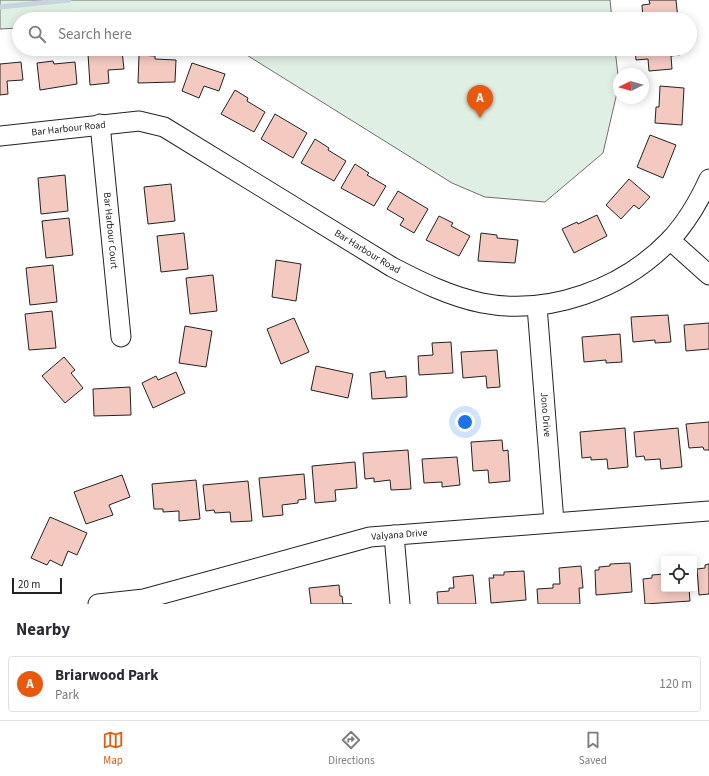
<!DOCTYPE html>
<style>
:root{--surface:#fff;--page:#f2f2f3;--text:#2b2b33;--muted:#7c7c81;--line:#e1e1e2;--accent:#ea580c}
body{margin:0;font-family:"Source Sans 3",sans-serif;background:var(--page);color:var(--text)}
.controls{position:absolute;right:12px;bottom:12px;display:grid;overflow:hidden;border-radius:4px;box-shadow:0 2px 10px #0003}
.controls button{width:36px;height:36px;display:grid;place-items:center;padding:0;border:0;border-bottom:1px solid var(--line);background:var(--surface);color:var(--text);font:20px sans-serif}
.compass{position:absolute;left:613px;top:68px;width:36px;height:36px;border-radius:50%;background:var(--surface);box-shadow:0 2px 10px #0003;rotate:265deg}
.scale{position:absolute;left:12px;bottom:10px;width:50px;box-sizing:border-box;padding-left:4px;border:2px solid #222;border-top:0;font-size:11px;line-height:14px;white-space:nowrap;color:#222;-webkit-text-stroke:3px #fff;paint-order:stroke}
.you{position:absolute;left:465px;top:422px;width:14px;height:14px;margin:-10px;border:3px solid #fff;border-radius:50%;background:#1a73e8;box-shadow:0 0 0 6px #1a73e833}
.badge{display:grid;place-items:center;width:26px;height:26px;border-radius:50%;background:var(--accent);color:#fff;font-size:13px;font-weight:700}
.pin{position:absolute;translate:-50% -33px;filter:drop-shadow(0 1px 2px #0008)}
.pin::after{content:'';position:absolute;top:21px;width:14px;height:12px;background:inherit;clip-path:polygon(0 0,100% 0,50% 100%)}
.list{margin:0;padding:0;list-style:none}
h2{display:flex;justify-content:space-between;align-items:center;height:52px;margin:0;padding:0 16px;font-size:17px}
h2 small{font-size:13px;font-weight:400;color:var(--muted)}
.list li{display:grid;grid-template-columns:26px 1fr auto;gap:12px;align-items:center;box-sizing:border-box;height:56px;margin:0 8px 8px;padding:0 8px;border:1px solid var(--line);border-radius:4px}
.list b{display:block;font-size:15px;white-space:nowrap}
.list p{margin:0;font-size:13px;white-space:nowrap;color:var(--muted)}
.list em{font-size:13px;font-style:normal;color:var(--muted)}
.icon{flex:none;width:22px;height:22px;fill:none;stroke:currentColor;stroke-width:2;stroke-linecap:round;stroke-linejoin:round}
.map{position:relative;flex:none;width:709px;height:604px;overflow:hidden}
.search{position:absolute;background:var(--surface);box-shadow:0 2px 10px #0003;left:12px;right:12px;top:12px;height:44px;display:flex;align-items:center;gap:10px;box-sizing:border-box;padding:0 14px;border-radius:22px;color:var(--muted);font-size:15px}
.sheet{height:116px;background:var(--surface)}
nav{display:flex;justify-content:space-around;align-items:center;box-sizing:border-box;height:56px;border-top:1px solid var(--line);background:var(--surface);font-size:11px;color:var(--muted)}
nav a{display:grid;justify-items:center;gap:2px}
nav .on{color:var(--accent)}
.map>svg:first-child{display:block}
</style>
<div class="map">
<svg width="709" height="604" viewBox="0 0 709 604">
<rect width="100%" height="100%" fill="#fff"/>
<!-- green -->
<path fill="#e0efe3" stroke="#6f6f6f" d="M0 0H610L612 19H189L182 15 129 19H19V28L0 29Z
M237 49H615L619 84 603 153 545 202 485 197 452 183Z"/>
<g fill="none" stroke-linecap="round" stroke-linejoin="round">
<!-- stream -->
<path stroke="#c7d3dd" stroke-width="5" d="M0 7 69 0"/>
</g>
<!-- building -->
<path fill="#f3c9c0" stroke="#222" d="M649 0H676L678 19H643L642 5 650 4Z
M635 49H680V55L671 56 672 69 649 71 648 59 636 60Z
M122 51 124 69 108 70 109 83 90 85 88 54Z
M139 55 155 56V59L176 60 175 82 138 83Z
M53 61 54 64 75 62 77 84 40 90 37 63Z
M21 62 23 80 7 81 8 94 0 95V64Z
M192 63 225 74 219 91 204 86 199 98 182 91Z
M660 86 684 88 682 125 655 123 656 107H659Z
M235 90 248 98 247 101 265 112 254 132 221 114Z
M275 114 307 133 293 158 261 139Z
M650 135 676 145 663 178 637 167Z
M315 139 329 148 328 150 346 161 334 181 301 163Z
M355 164 369 173 367 175 386 186 374 206 341 188Z
M65 175 68 211 41 214 38 178Z
M629 179 650 197 639 209 634 205 621 219 606 205Z
M171 184 175 221 148 224 144 187Z
M398 191 428 209 414 233 400 225 404 219 387 209Z
M597 215 607 236 574 253 562 229 577 222 578 224Z
M439 216 453 223 451 226 470 236 459 256 426 240Z
M69 218 73 255 46 258 42 221Z
M184 233 188 269 161 272 157 236Z
M481 233 497 235V238L518 240 515 263 478 261Z
M276 260 301 264 296 301 272 297Z
M53 265 57 302 30 305 26 268Z
M213 275 217 311 190 314 186 278Z
M52 311 56 348 29 350 25 314Z
M668 315 671 342 655 343V340L633 342 631 317Z
M294 318 309 352 281 364 267 329Z
M709 323V349L686 351 684 325Z
M185 326 212 331 206 367 179 363Z
M620 334 622 362 606 363V360L584 362 582 337Z
M451 342 453 373 419 375 418 356 433 355 432 343Z
M497 350 500 387 487 388 486 376 463 378 461 352Z
M64 357 75 370 71 373 83 388 65 403 42 376Z
M316 366 353 374 348 398 311 390Z
M385 371 386 378 406 376 407 397 372 399 370 373Z
M176 372 185 393 153 408 142 383 156 376 158 380Z
M130 387 131 415 94 416 93 389Z
M709 422V450H704L703 447 689 448 686 424Z
M625 428 628 467 608 469 607 459 591 460V457L582 458 580 432Z
M678 428 682 467 661 469 660 459 645 460 644 456 636 457 634 432Z
M502 440 503 451 508 450 510 481 489 483 488 470 473 471 471 442Z
M408 450 411 489 391 490 390 480 374 482V478L365 479 363 453Z
M457 457 460 485 442 487V482L424 483 422 459Z
M355 462 357 488 335 490 336 501 315 503 312 466Z
M304 474 306 499 298 500V503L282 505 283 515 263 517 259 478Z
M122 475 130 497 109 505 113 515 86 524 74 492Z
M196 480 200 519 179 521V511L163 512V509H154L152 484Z
M248 481 252 521 231 522 230 512 215 513 214 510 206 511 203 485Z
M50 517 87 533 77 555 68 551 62 566 50 560 47 565 31 558Z
M630 563 632 592 596 595 595 570H599V567L610 566V564Z
M709 564V594L699 595 697 569 705 568V565Z
M581 566 583 588H579L580 604H538L537 589 553 588V584H560L559 568Z
M524 571 526 600 491 603 489 578H494L493 575H504V572Z
M664 574V589H689L690 601 645 604 643 579 652 578V575Z
M473 575 476 604H438L437 592 449 591V588H454L453 577Z
M339 585 340 596H342L343 604H352H311L309 588Z"/>
<g fill="none" stroke-linecap="round" stroke-linejoin="round">
<!-- minor casing -->
<g stroke="#222" stroke-width="21">
<g id="minor">
<path id="s1" d="M100 124 121 337"/>
<path id="s2" d="M0 136 139 121 164 127 392 267C421 282 449 296 482 303 549 316 623 289 670 240 686 223 699 201 709 179"/>
<path d="M670 240 709 275"/>
<path id="s3" d="M537 306 554 522"/>
<path d="M394 535 400 604"/>
<path id="s4" d="M98 604 144 599 370 537 709 511"/>
</g>
</g>
<!-- minor -->
<use href="#minor" stroke="#fff" stroke-width="19"/>
</g>
<g text-anchor="middle" dominant-baseline="central" stroke-width="3" stroke-linejoin="round" paint-order="stroke">
<!-- street labels -->
<g font-size="10" fill="#222" stroke="#fff">
<text stroke="none"><textPath href="#s2" startOffset="69">Bar Harbour Road</textPath></text>
<text stroke="none"><textPath href="#s1" startOffset="107">Bar Harbour Court</textPath></text>
<text stroke="none"><textPath href="#s2" startOffset="404">Bar Harbour Road</textPath></text>
<text stroke="none"><textPath href="#s3" startOffset="109">Jono Drive</textPath></text>
<text stroke="none"><textPath href="#s4" startOffset="310">Valyana Drive</textPath></text>
</g>
</g>
</svg>
<div class="controls">
<button><svg class="icon" aria-label="locate" viewBox="0 0 24 24"><circle cx="12" cy="12" r="6"/><path d="M12 2v4M12 18v4M2 12h4M18 12h4"/></svg></button>
</div>
<svg class="compass" viewBox="-18 -18 36 36"><path d="M0-13l5 13h-10z" fill="#e53935"/><path d="M0 13l5-13h-10z" fill="#7c7c81"/></svg>
<div class="scale">20 m</div>
<div class="you"></div>
<div class="pin badge" style="left:480px;top:118px">A</div>
<div class="search"><svg class="icon" aria-label="search" viewBox="0 0 24 24"><circle cx="10" cy="10" r="6"/><path d="M15 15l6 6"/></svg>Search here</div>
</div>
<section class="sheet">
<h2>Nearby<small></small></h2>
<ul class="list">
<li><span class="badge">A</span><div><b>Briarwood Park</b><p>Park</p></div><em>120 m</em></li>
</ul>
</section>
<nav>
<a class="on"><svg class="icon" aria-label="map" viewBox="0 0 24 24"><path d="M3 6l6-2 6 2 6-2v14l-6 2-6-2-6 2zM9 4v14M15 6v14"/></svg>Map</a>
<a><svg class="icon" aria-label="directions" viewBox="0 0 24 24"><path d="M12 3l9 9-9 9-9-9zM9 14v-3h6M13 9l2 2-2 2"/></svg>Directions</a>
<a><svg class="icon" aria-label="saved" viewBox="0 0 24 24"><path d="M7 4h10v16l-5-4-5 4z"/></svg>Saved</a>
</nav>
